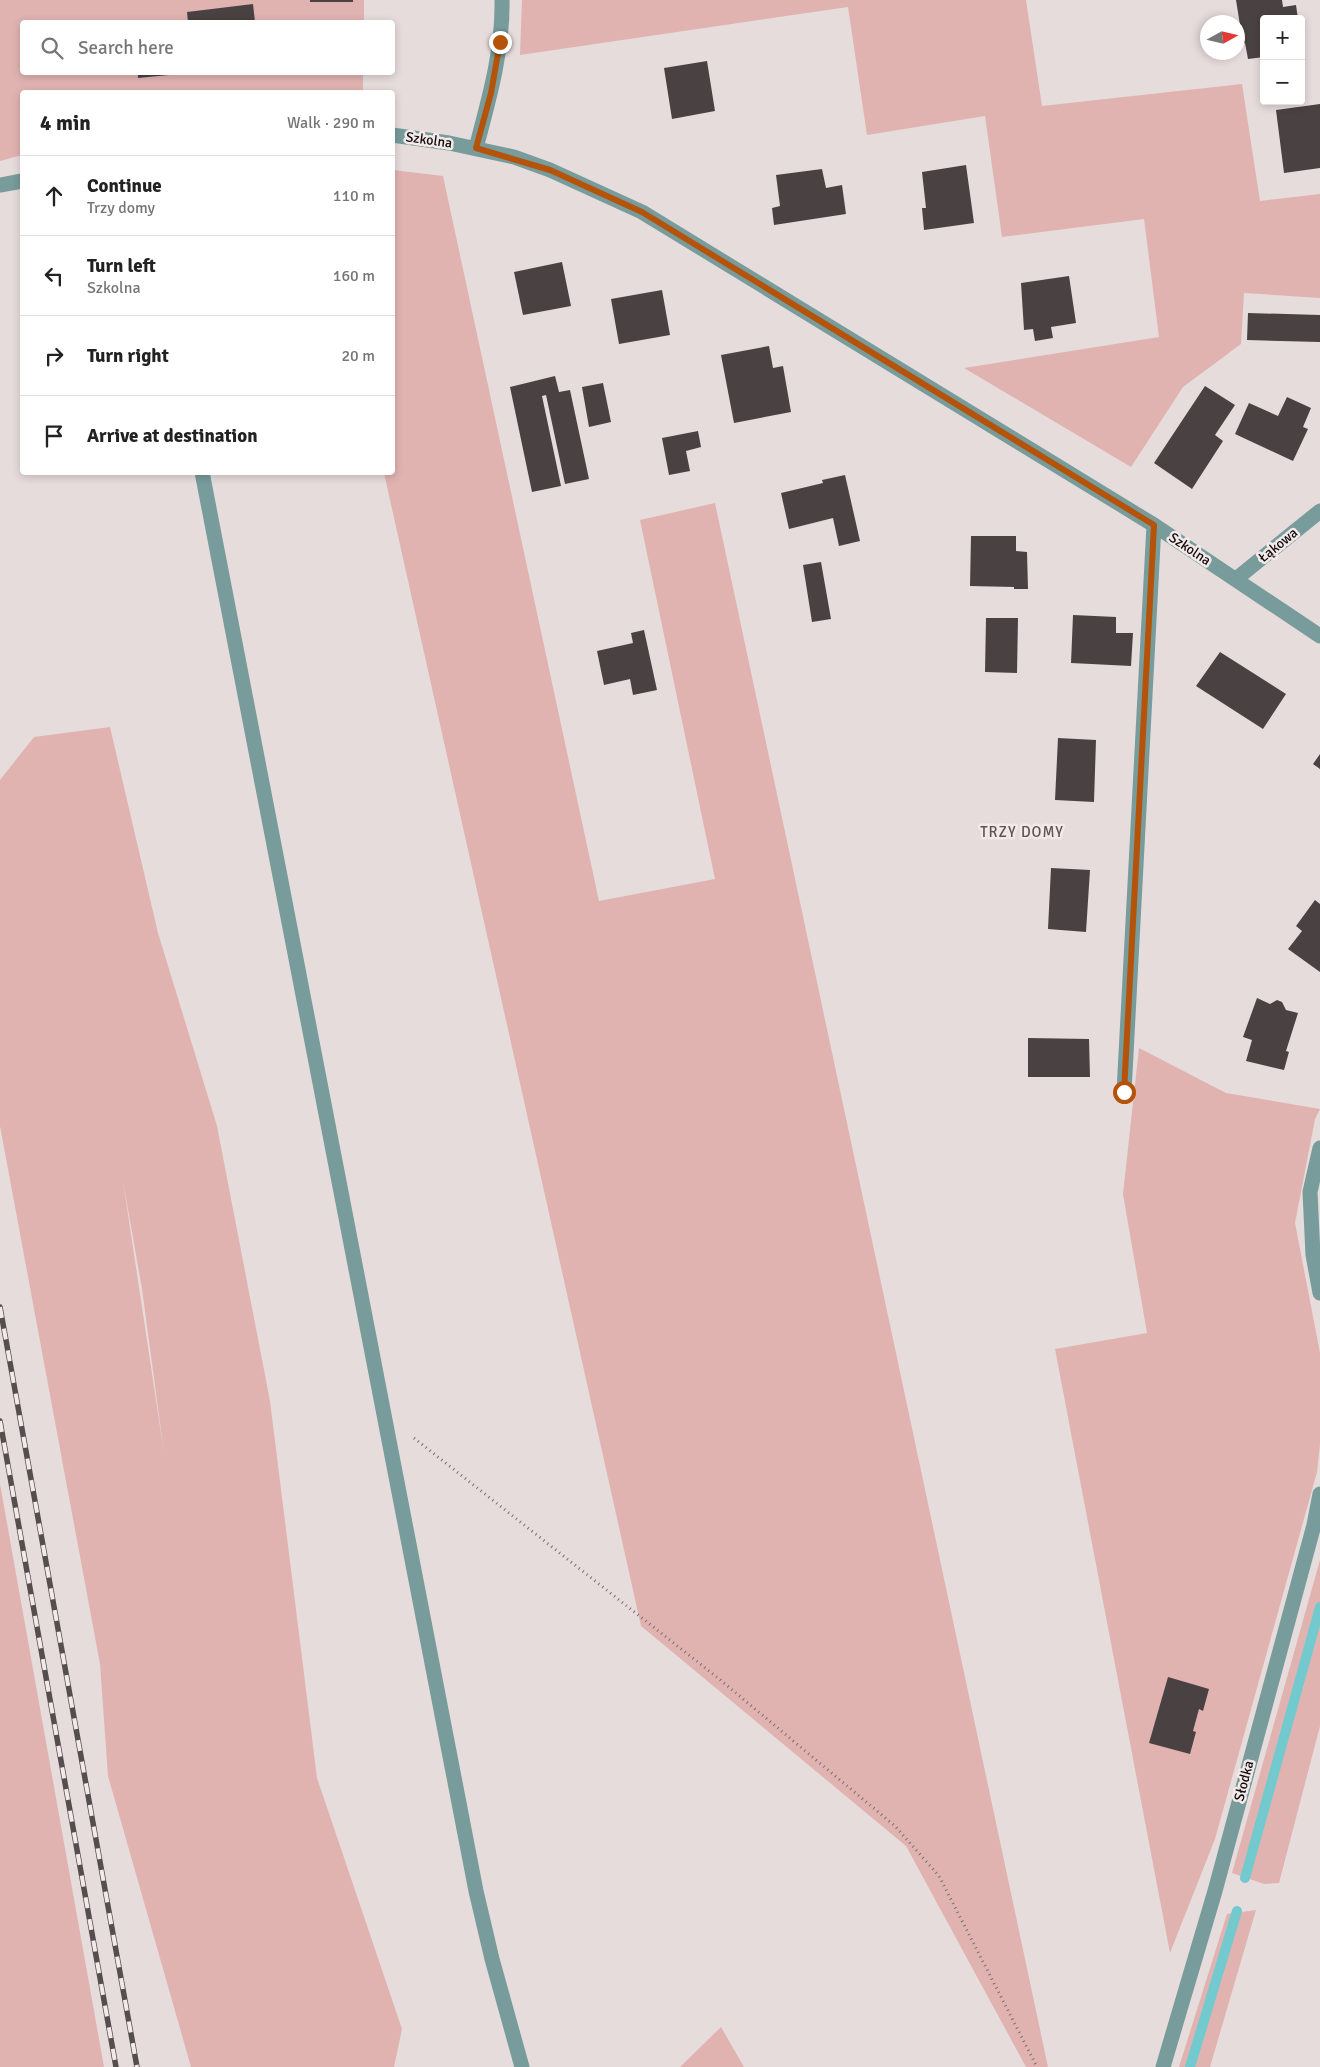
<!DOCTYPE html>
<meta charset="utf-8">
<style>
:root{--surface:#fff;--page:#f2f2f2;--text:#222;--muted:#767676;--line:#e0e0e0}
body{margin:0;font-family:Signika,sans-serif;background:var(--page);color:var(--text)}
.controls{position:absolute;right:15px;top:15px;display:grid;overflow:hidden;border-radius:5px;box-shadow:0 2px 8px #0003}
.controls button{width:45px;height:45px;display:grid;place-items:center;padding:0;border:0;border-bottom:1px solid var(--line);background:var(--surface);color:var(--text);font:25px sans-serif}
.compass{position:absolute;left:1200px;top:15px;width:45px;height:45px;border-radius:50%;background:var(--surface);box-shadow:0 2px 8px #0003;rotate:82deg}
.stop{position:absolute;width:15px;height:15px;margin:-11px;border:4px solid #b45309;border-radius:50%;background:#fff}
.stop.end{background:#b45309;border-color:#fff;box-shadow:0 1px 5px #0008}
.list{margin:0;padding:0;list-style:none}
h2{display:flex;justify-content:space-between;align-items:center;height:65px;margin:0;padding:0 20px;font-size:21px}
h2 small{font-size:16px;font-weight:400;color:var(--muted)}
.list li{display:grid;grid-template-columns:32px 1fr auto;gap:15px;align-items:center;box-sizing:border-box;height:80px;padding:0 20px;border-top:1px solid var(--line)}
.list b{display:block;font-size:19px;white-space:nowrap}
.list p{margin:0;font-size:16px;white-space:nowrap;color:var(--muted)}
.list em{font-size:16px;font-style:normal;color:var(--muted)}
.icon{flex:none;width:28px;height:28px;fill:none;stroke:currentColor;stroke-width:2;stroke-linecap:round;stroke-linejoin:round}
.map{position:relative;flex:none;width:1320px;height:2067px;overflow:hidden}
.search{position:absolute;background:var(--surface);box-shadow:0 2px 8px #0003;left:20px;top:20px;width:375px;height:55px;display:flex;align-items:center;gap:12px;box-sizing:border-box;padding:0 18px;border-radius:5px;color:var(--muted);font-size:19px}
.panel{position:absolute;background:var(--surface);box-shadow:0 2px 8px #0003;left:20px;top:90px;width:375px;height:385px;border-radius:5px}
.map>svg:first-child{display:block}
</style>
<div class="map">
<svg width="1320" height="2067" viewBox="0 0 1320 2067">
<rect width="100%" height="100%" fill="#e6dcdb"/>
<!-- green -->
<path fill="#e0b3b1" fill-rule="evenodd" d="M0 0H364V22H22V72L363 73V92H22V155L0 161Z
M522 0H1026L1042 106 1242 84 1260 201 1320 194V298L1244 293 1241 344 1183 387 1131 467 964 368 1159 337 1144 219 1002 237 985 116 867 135 848 7 520 55Z
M393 170 443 176 599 901 715 879 640 520 715 503 1048 2067H1026L906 1846 641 1626 384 473 392 472Z
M110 727 158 933 217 1126 270 1401 317 1778 402 2029 394 2067H191L108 1776 100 1664 0 1126V780L34 737ZM123 1181 142 1289 164 1453Z
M1139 1048 1226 1093 1320 1109 1315 1119 1295 1223 1320 1353V1444L1317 1472 1215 1839 1170 1953 1055 1349 1147 1333 1123 1194Z
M0 1484 104 2067H0Z
M1320 1560V1726L1279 1883 1264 1884 1232 1873Z
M1256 1910 1210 2067H1179L1227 1914Z
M721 2027 744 2067H680Z"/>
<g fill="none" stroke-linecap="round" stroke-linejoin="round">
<!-- stream -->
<path stroke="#72cacf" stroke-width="10" d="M1245 1878 1320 1607
M1190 2067 1237 1911"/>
</g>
<!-- building -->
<path fill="#4a4242" d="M310 0H353V2H310Z
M1236 0H1282L1283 7 1296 5 1298 19H1264V57L1248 59 1245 43 1243 44Z
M253 4 255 22H188L187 12Z
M707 61 715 111 672 119 664 68Z
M138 72H179V74L138 78Z
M1320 104V168L1284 173 1276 110Z
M966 165 974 223 924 230 922 208H926L922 172Z
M822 169 826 188 842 185 846 214 774 225 772 208 780 206 776 175Z
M562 262 571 306 523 315 514 272Z
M1069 276 1076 323 1051 327 1053 338 1035 341 1033 329 1024 330 1021 283Z
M662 290 670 335 619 344 611 299Z
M1248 313 1320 315V342L1247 340Z
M769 346 773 368 783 366 791 412 734 423 721 355Z
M555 376 559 392 570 390 589 479 565 484 546 395 542 396 561 486 532 492 510 387Z
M603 383 611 422 589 427 582 387Z
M1205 386 1235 405 1215 435 1223 441 1192 489 1154 463Z
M1287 397 1311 408 1303 427 1308 429 1293 461 1235 434 1249 403 1278 416Z
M698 431 701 447 686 451 690 471 669 475 662 438Z
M845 475 860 541 839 546 833 518 789 529 781 493 823 483 822 480Z
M971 536H1016V551L1027 552 1028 589H1014V587L970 586Z
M821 562 831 619 812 622 803 565Z
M1073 615 1116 617V633H1133L1131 666 1071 663Z
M986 618H1018L1017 673 985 672Z
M644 630 657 690 633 695 630 679 604 685 597 651 633 643 631 633Z
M1220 652 1286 694 1263 729 1196 686Z
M1058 738 1096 740 1094 802 1055 800Z
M1320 754V769L1313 764Z
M1051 868 1090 870 1086 932 1048 929Z
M1315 900 1320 904V972L1288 949 1302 931 1296 926Z
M1257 998 1270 1004 1277 1000 1282 1002 1286 1010 1298 1013 1286 1051 1289 1052 1284 1070 1246 1061 1252 1040 1243 1037Z
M1028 1038 1089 1039 1090 1077H1028Z
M1168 1677 1209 1689 1203 1711 1199 1709 1193 1731 1196 1732 1190 1754 1149 1743Z"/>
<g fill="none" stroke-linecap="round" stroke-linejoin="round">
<!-- path -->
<path stroke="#777070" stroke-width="3" stroke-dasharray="1 4" stroke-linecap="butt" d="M414 1438 718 1678 895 1826 939 1876 1037 2067"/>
<!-- minor -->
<path stroke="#789b9c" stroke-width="15" d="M392 135 449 143 514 157 550 170 642 212 1154 525 1320 636
M476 148C489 99 503 51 502 0
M0 185 22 181
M202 472 476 1891 492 1959 522 2067
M1236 579 1320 511
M1124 1092 1154 525
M1320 1148 1310 1192 1313 1255 1320 1293
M1163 2067 1215 1891 1314 1525 1320 1494"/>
<!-- rail casing -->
<g stroke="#544e4e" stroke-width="5.5">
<path id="rail" d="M0 1307 137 2067
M0 1421 116 2067"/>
</g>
<!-- rail -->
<use href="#rail" stroke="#f3e9e8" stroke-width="4" stroke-dasharray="11" stroke-linecap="butt"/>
</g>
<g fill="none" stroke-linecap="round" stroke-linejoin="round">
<!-- route -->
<path stroke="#b45309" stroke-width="6" d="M500 42 491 93 476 148 550 170 642 212 1154 525 1124 1092"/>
</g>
<g text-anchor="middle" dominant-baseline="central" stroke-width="5" stroke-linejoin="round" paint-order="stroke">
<!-- street labels -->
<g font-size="14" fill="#0f0b0b" stroke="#f3e9e8">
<text transform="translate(429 140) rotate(8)">Szkolna</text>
<text transform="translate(1278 545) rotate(-39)">Łąkowa</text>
<text transform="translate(1190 549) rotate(34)">Szkolna</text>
<text transform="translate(1244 1781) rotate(-75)">Słodka</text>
</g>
<!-- neighbourhood labels -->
<g font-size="15" letter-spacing="1" fill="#5c5453" stroke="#f3e9e8">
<text x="1022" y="832">TRZY DOMY</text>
</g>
</g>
</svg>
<div class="controls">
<button>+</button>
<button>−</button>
</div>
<svg class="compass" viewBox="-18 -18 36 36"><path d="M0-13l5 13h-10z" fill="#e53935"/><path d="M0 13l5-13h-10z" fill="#767676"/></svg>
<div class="stop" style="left:1124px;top:1092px"></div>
<div class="stop end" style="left:500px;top:42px"></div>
<div class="search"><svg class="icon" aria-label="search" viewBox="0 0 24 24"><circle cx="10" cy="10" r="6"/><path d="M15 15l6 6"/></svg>Search here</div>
<section class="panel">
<h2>4 min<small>Walk · 290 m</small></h2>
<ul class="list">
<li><svg class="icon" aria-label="ahead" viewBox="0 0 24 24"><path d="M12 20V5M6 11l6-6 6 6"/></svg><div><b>Continue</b><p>Trzy domy</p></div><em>110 m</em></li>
<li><svg class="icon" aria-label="left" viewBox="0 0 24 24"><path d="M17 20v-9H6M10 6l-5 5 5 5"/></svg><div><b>Turn left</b><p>Szkolna</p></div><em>160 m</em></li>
<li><svg class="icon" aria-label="right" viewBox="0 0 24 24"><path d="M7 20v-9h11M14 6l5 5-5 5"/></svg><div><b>Turn right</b></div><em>20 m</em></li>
<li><svg class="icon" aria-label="arrive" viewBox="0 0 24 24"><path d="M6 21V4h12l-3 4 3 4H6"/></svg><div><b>Arrive at destination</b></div></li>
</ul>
</section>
</div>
